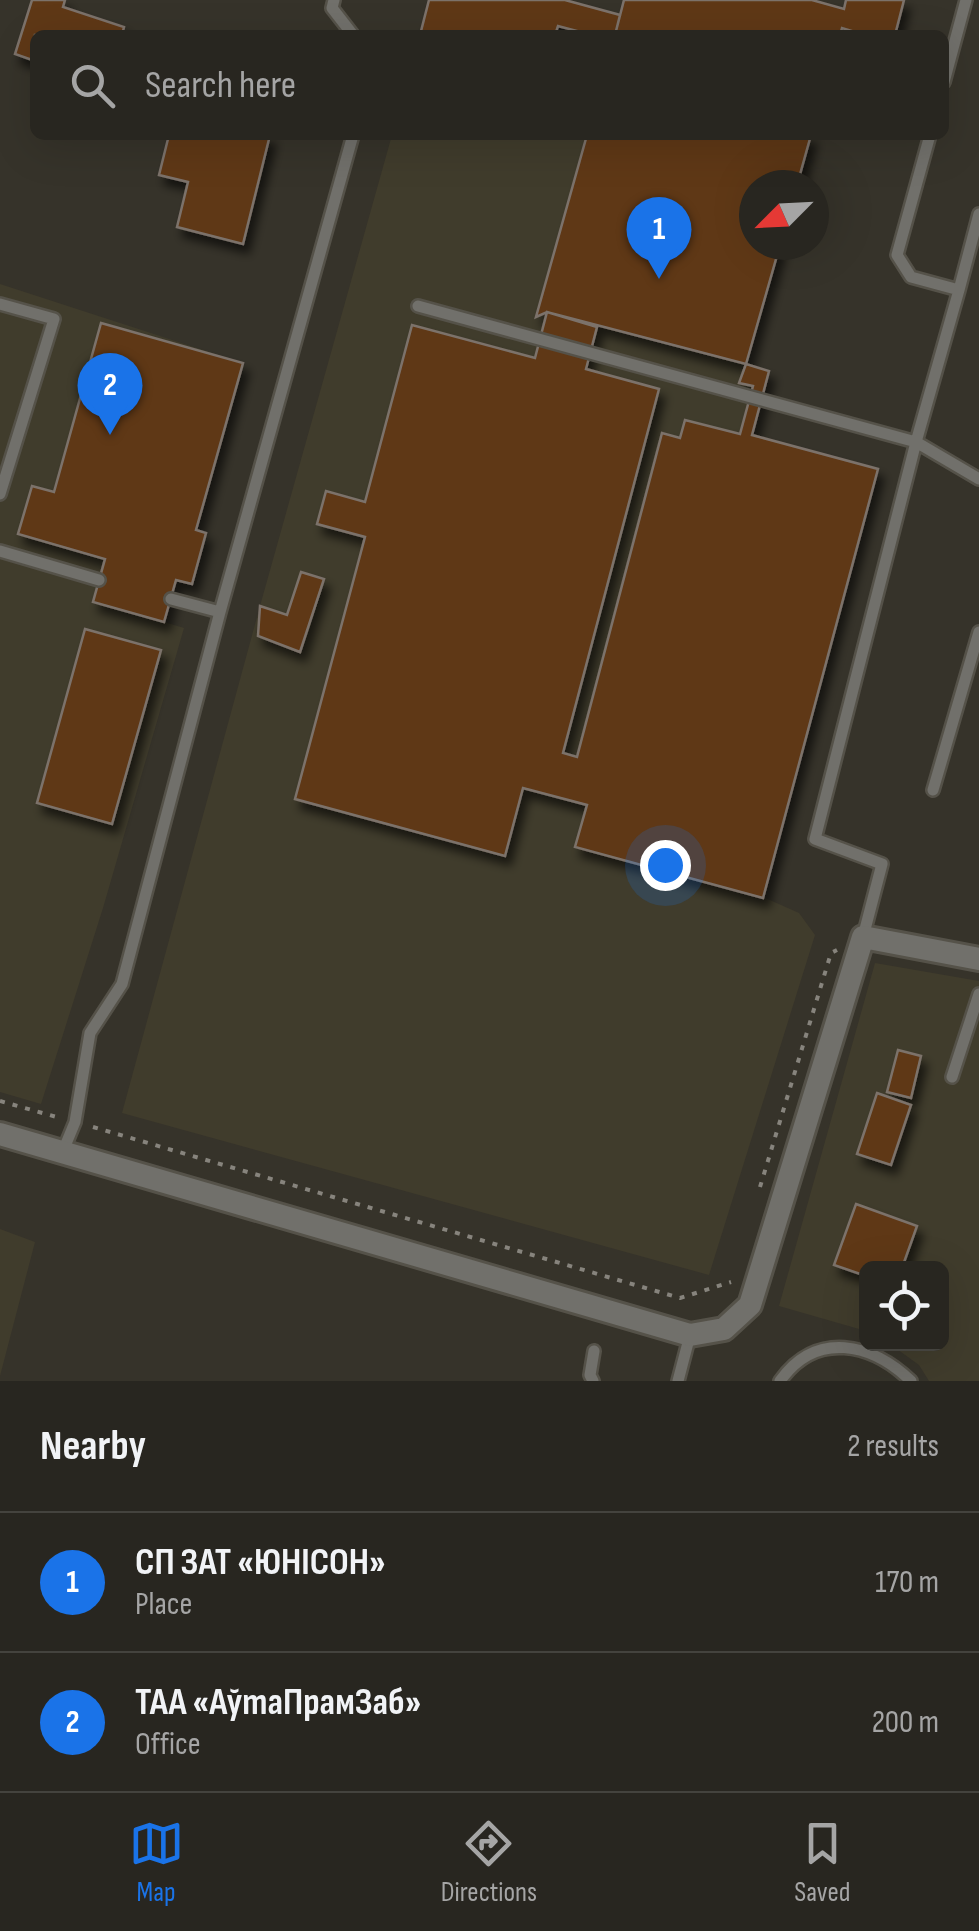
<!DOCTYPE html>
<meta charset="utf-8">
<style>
:root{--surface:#282620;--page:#34322d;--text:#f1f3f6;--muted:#a5a5a5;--line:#44433e;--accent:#1a73e8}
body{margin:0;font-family:"Sofia Sans Condensed",sans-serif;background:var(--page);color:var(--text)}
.controls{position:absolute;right:30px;bottom:30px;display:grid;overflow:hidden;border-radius:15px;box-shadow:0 10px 40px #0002}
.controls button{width:90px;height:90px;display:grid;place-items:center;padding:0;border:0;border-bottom:2px solid var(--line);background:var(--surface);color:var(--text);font:50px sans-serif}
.compass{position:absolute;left:739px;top:170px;width:90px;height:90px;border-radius:50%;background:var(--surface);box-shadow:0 10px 40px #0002;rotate:246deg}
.you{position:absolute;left:665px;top:865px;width:35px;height:35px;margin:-25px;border:8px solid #fff;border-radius:50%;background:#1a73e8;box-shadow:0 0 0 15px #1a73e833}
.badge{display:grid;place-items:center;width:65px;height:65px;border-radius:50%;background:var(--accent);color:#fff;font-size:32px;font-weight:700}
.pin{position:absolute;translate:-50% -82px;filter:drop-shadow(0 2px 5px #0008)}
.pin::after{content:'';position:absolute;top:52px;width:35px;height:30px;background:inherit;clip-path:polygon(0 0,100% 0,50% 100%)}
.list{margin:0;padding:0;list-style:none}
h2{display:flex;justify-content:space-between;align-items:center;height:130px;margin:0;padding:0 40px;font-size:42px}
h2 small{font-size:32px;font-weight:400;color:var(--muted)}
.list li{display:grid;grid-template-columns:65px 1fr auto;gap:30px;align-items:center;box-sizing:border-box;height:140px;padding:0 40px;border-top:2px solid var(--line)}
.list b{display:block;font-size:38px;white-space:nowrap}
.list p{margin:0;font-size:32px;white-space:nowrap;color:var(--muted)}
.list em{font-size:32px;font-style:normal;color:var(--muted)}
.icon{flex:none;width:55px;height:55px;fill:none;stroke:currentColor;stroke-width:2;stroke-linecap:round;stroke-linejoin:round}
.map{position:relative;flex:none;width:979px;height:1381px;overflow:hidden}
.search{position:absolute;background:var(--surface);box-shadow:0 10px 40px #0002;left:30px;right:30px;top:30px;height:110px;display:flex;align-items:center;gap:25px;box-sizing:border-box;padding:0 35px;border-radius:15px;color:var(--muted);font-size:38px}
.sheet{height:410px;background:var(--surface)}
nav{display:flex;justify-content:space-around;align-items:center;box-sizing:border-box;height:140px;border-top:2px solid var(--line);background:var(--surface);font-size:28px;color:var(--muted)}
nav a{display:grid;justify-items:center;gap:5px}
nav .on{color:var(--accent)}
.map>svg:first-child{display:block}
</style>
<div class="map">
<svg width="979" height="1381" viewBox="0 0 979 1381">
<defs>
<filter id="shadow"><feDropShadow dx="5.5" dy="9" stdDeviation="5" flood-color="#0009"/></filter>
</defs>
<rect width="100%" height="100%" fill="#36332a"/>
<!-- built -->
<path fill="#403c2c" d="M392 135H811L797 185H754V245H780L747 363 769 371 752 435 878 469 763 897 799 913 815 935 709 1275 122 1113 260 606Z
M0 284 243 363 196 529 206 533 192 584 176 580 164 622 184 628 103 908 41 1104 0 1092Z
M875 963 979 981V1381H929L919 1365 890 1344H942V1268H866V1331L779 1306Z
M0 1229 35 1242 0 1376Z"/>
<!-- building -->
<path fill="#5f3816" stroke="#7c726b" stroke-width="2.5" filter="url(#shadow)" d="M32 0H65L63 7 124 27 122 35H35V61L15 54Z
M429 0H565L620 15 615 35H592L558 26 555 35H420Z
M624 0H812L844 9 846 0H904L895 35H865L842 28 840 35H615Z
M169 135H270L243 244 177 227 188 182 159 175Z
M587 135H811L797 185H754V245H780L746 364 547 312 536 317Z
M547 312 597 327 586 369 659 389 563 753 577 757 662 433 680 438 685 420 740 434 753 386 739 383 746 364 769 371 752 435 878 469 763 898 575 847 587 805 523 788 505 856 295 799 365 537 317 524 326 491 365 502 412 325 535 358Z
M101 323 243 363 196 530 206 533 192 584 176 580 164 622 93 602 105 559 18 534 32 486 54 492Z
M301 572 324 579 300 652 258 636 260 606 287 615Z
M85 629 161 650 112 824 37 803Z
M898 1050 921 1056 911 1098 887 1092Z
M877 1093 911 1105 891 1165 857 1154Z
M856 1204 917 1226 902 1268H866V1276L834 1265Z"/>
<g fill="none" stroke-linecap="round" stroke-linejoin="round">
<!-- service casing -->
<g stroke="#555249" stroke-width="16">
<path id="service" d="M334 0 332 8 353 35
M944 82 966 0
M959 290 979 214
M0 304 54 319 0 494
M418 306 916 442 979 479
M0 551 99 580
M171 599 220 612
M933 790 979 632
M863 937 882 864 815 839 916 442 959 290 911 277 897 255 930 135
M952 1077 979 994
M63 1151 75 1122 90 1033 122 984 220 612 353 135
M593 1381 590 1375 594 1351
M678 1381 690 1335
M780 1381C816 1330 872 1343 911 1381"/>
</g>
<!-- minor casing -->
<g stroke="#555249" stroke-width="28">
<path id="minor" d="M0 1134 690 1335 724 1329 750 1305 863 937 979 959"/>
</g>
<!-- path -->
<path stroke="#87847d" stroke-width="4" stroke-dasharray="5 8" stroke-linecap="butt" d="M0 1101 60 1118
M93 1127 680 1298 731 1282
M760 1187 831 953 837 950"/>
<!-- service -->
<use href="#service" stroke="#71706b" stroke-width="11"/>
<!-- minor -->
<use href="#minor" stroke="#71706b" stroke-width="22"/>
</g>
</svg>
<div class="controls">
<button><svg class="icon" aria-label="locate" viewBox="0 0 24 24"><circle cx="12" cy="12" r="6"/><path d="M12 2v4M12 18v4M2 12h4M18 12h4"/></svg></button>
</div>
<svg class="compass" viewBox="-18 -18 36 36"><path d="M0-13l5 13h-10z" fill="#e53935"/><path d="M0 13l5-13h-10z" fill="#a5a5a5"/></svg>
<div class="you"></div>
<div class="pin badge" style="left:659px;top:279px">1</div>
<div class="pin badge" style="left:110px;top:435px">2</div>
<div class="search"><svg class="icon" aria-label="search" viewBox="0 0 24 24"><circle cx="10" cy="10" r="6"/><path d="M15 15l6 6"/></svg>Search here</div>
</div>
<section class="sheet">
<h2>Nearby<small>2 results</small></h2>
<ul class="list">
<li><span class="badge">1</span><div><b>СП ЗАТ «ЮНІСОН»</b><p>Place</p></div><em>170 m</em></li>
<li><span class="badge">2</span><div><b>ТАА «АўтаПрамЗаб»</b><p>Office</p></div><em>200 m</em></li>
</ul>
</section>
<nav>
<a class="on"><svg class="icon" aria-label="map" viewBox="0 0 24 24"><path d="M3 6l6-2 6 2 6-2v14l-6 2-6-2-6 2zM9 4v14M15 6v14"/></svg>Map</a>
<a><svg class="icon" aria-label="directions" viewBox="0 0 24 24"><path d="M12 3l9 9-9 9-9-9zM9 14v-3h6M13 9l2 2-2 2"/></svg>Directions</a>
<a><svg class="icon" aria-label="saved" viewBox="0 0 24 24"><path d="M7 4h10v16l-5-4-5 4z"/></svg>Saved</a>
</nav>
